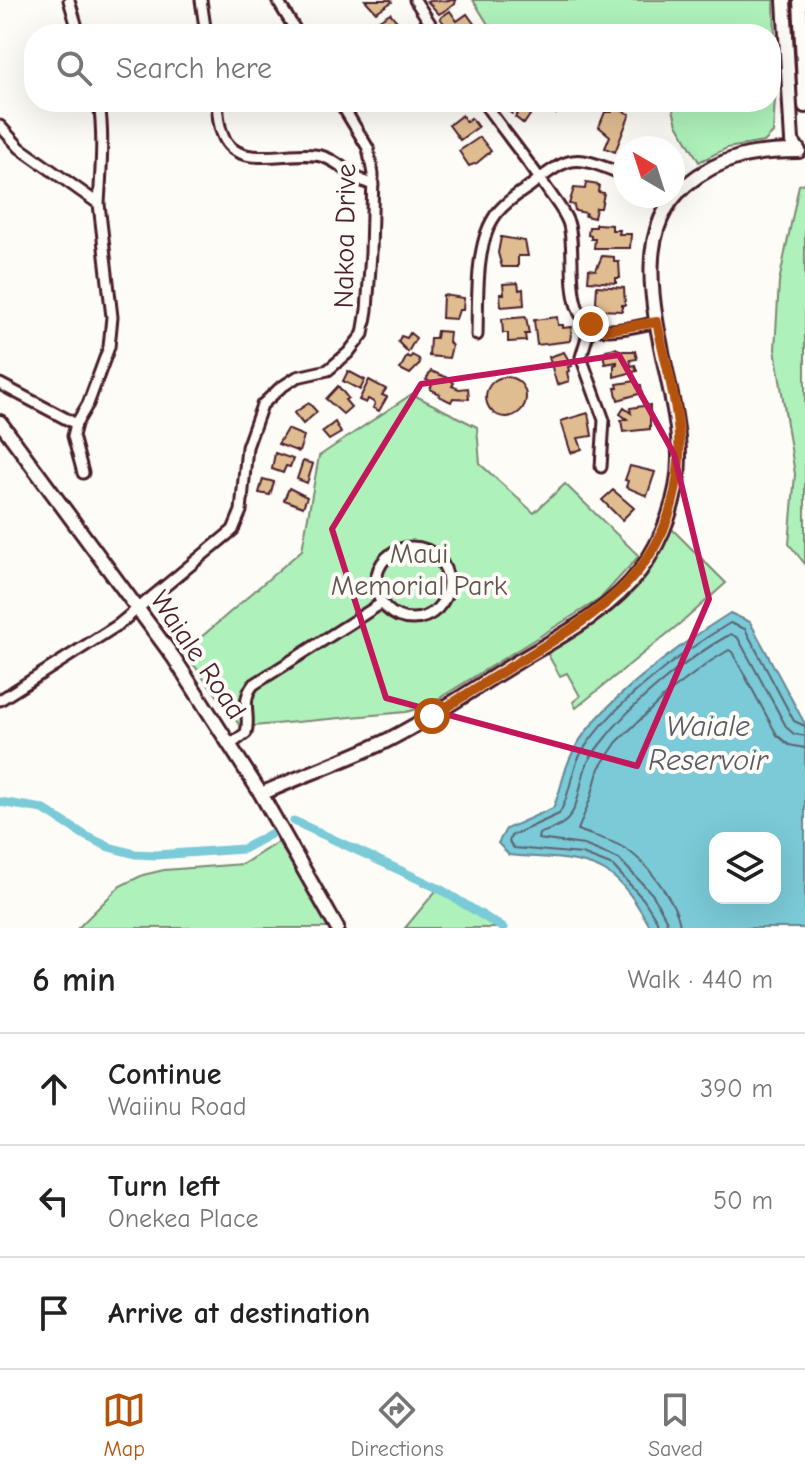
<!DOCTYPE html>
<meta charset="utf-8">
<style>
:root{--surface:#fff;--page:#f2f2f2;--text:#222;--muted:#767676;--line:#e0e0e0;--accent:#b45309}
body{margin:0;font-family:"Comic Neue",sans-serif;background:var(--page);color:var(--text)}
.controls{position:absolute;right:24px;bottom:24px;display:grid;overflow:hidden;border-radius:16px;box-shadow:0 8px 32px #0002}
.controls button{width:72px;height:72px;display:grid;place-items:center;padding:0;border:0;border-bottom:2px solid var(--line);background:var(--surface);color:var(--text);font:40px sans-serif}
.compass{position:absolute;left:613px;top:136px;width:72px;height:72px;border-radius:50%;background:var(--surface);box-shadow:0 8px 32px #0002;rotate:321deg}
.stop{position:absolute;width:24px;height:24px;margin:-18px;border:6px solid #b45309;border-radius:50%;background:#fff}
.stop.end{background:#b45309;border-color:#fff;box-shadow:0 2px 8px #0008}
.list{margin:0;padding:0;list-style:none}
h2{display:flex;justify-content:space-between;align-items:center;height:104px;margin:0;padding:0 32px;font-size:34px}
h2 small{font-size:26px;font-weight:400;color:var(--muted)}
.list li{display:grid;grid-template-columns:52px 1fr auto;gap:24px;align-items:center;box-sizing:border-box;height:112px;padding:0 32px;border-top:2px solid var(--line)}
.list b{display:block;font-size:30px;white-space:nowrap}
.list p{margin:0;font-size:26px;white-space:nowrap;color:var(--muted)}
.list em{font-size:26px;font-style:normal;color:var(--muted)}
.icon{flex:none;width:44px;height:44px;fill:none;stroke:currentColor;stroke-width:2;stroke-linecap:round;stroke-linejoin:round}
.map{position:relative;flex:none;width:805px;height:928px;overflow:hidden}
.search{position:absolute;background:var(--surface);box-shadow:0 8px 32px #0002;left:24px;right:24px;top:24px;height:88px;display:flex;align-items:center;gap:20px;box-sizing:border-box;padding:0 28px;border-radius:32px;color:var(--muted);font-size:30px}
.sheet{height:440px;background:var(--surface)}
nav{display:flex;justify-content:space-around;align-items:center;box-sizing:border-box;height:112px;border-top:2px solid var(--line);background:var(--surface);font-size:22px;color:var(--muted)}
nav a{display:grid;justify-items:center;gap:4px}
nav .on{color:var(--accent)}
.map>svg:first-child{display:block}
</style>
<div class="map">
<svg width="805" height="928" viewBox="0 0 805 928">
<rect width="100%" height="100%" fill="#fdfcf7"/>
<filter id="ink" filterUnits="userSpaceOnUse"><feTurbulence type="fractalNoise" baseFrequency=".0125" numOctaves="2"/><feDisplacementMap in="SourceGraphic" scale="16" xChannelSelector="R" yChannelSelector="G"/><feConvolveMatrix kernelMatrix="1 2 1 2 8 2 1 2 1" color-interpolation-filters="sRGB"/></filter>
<g filter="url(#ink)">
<!-- green -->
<path fill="#aef1bb" stroke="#7c8873" stroke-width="2" d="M473 0H774L776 81 773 133 764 142 727 148 699 162 677 124 671 102H771V34H494Z
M805 183V564L789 544 795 474 775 349 779 282 799 185Z
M412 394 477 427 480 464 534 513 565 484 639 556 600 599 425 707 406 712 241 727 184 652 302 550 319 456Z
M670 527 726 583 688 617 576 708 573 702 580 696 567 673 560 676 546 651 599 618Z
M278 842 331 928H78L120 886 143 875 164 870 243 864Z
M439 887 498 928H405Z"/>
<!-- water -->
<path fill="#7acad7" stroke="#678692" stroke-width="2" fill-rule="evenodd" d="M730 613 750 622 805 724V928H651C640 910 627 885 608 873 581 855 540 859 509 855L498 843 506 829 553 808C561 791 563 772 571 756 592 707 685 641 730 613ZM715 838H775V898H715Z"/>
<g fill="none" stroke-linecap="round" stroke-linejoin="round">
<!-- shore -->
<path stroke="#5d6370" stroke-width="2" d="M658 928 657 921 644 900 613 866 582 854 514 848 509 842 511 836 559 814C570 797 570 775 579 757 605 709 683 651 730 623L745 629 794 721 805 726
M668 928 666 919 653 895 619 859 584 845 538 839 539 834C548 830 561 827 567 820 581 804 579 780 588 762 593 753 600 744 606 737 633 702 692 655 731 634L738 638 787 728 794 734 805 736
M680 928C679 904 645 860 624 848 610 839 592 836 578 830L591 797 599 768 617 742 668 693 711 661 729 650 732 652 777 735 789 745 805 748"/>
<!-- canal -->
<path stroke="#7acad7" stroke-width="9" d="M0 802 43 809 86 836 109 847 135 854 156 855 243 849 276 831
M294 821 440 889 503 928"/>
</g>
<!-- building -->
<path fill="#e0bc91" stroke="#4a1f2b" stroke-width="2" d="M365 0H391L392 2 376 12Z
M456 0 455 4 439 14 427 1Z
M450 11 457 21 467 14 475 25 462 34H452L440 18Z
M390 13 400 25 403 23 409 33 383 34 376 22Z
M509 102H522L512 114 504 108Z
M546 102H566L556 114Z
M524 106 532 112 524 124 515 117Z
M613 107 630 114 615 152 605 148 610 136 599 127 605 112H612Z
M462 115 466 122 471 118 478 127 460 140 449 125Z
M480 137 491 151 477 163 469 166 459 151Z
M586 183 599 185 598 192 604 193 601 208H596L594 218 585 216 586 213 575 211 574 205 569 204 574 188 585 189Z
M596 224 612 225V230H620L619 234H631L630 248H594L595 239H591V236L588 235 589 227H596Z
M501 237 525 241 528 256H518V267H502L498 253Z
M602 256 614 257V262H619L620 278H616V283L588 281 589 269 596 270Z
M518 283 519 290 523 289 524 305 501 307 500 294H504L503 284Z
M597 286 624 288 625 305H622V311L599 310 596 301Z
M443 295 464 298 463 310H459L456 319 442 318Z
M526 317 529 334H525L526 341 508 342V333H503L502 319Z
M557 317 558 325H563V328L572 327 570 341 537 345 534 320Z
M437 331 450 332 449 342 452 346 449 358 429 356 430 338H436Z
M410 333 416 338 408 352 398 342 401 336 407 338Z
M615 348 622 351H635L637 359 630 360 631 366 635 365 637 371 614 377V365L617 364V362L605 364 603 353H607L606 350Z
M564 352 572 366 568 367 569 371 567 372 569 381 557 385 549 357Z
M412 355 419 359 420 364 410 374 400 369 407 356 410 358Z
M348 371 365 380 360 390 343 381Z
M431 371 448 378 454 383 452 386 459 389 468 388 469 399 453 398 451 402 439 396 440 394 430 389 433 383 426 380Z
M486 397a20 20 0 1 1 40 0a20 20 0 1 1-40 0Z
M369 380 386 389 382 395 387 397 379 411 373 408 375 403 368 399 366 403 359 400Z
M636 381 637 385H641L642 393 618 400 615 388H618L617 384Z
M338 386 348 398 345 400 351 407 343 414 326 399Z
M309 403 317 412 303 424 294 413Z
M650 405V429L623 432 621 420 627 419 620 414 624 408 631 413 630 408Z
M588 413 592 436 578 438 582 449 571 453 561 421Z
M335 422 341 433 329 440 322 432Z
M287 429 304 436 299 452 278 444Z
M275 453 293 459 290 467 286 466 283 473 272 469Z
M303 461 313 464 307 483 297 479Z
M630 466 655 472 647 496 626 487 628 481 625 480Z
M263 479 274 482 270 495 259 493Z
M289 488 307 497 303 507 284 500Z
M613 490 634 508 622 520 602 500Z"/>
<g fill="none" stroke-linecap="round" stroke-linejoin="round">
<!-- street casing -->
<g stroke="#4a1f2b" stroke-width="15">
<path id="street" d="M69 0 79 34
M201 0 206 34
M277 0 298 34
M415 0 437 34
M99 102C104 136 101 170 99 204
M217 102C218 112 218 124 222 133 235 174 293 147 324 157 342 163 354 180 373 185
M483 102C503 130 525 157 545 186 552 197 563 209 568 222 579 252 557 330 609 330 625 330 642 325 657 322
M0 126 20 148 99 204 112 317 109 347 88 404 76 424 73 436 83 473
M591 324 581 357 604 420 601 467
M477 335C478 301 475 248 493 219 501 205 517 195 530 186 574 152 575 156 625 175
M0 384 76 424
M376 583a36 36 0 1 1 72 0a36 36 0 1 1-72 0Z
M0 700 118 625 233 530 241 511 247 447 262 405 280 388 297 377 328 370 348 353 363 334 367 310 371 253 373 174 368 148 340 102
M231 744 246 733C251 715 240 702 253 685L382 603"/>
</g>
<!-- secondary casing -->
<g stroke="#4a1f2b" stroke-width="18">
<path id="secondary" d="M784 0 792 141 799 151
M800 0 805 106
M0 422 174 658 261 794 337 928
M261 794C301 776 344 761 384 742 431 719 474 688 519 661 561 636 610 611 640 571 663 540 679 496 679 458 680 377 612 247 686 185 721 156 755 151 799 151"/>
</g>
<!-- street -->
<use href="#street" stroke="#fdfcf7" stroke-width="9"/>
<!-- secondary -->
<use href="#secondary" stroke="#fdfcf7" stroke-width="12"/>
</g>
</g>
<g fill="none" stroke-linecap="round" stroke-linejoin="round" filter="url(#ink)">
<!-- route -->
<path stroke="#b45309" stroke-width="10" d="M432 716C461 698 490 679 520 661 603 611 672 568 679 461 682 415 666 366 657 322L607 330 591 324"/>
</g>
<!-- marked area -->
<path fill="none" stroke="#c2185b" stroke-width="6" stroke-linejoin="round" d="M619 355 674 454 709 599 637 766 386 698 332 529 421 384Z"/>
<g text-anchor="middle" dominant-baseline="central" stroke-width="8" stroke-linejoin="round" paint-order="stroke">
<!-- street labels -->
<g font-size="28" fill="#4a1f2b" stroke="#fdfcf7">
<text transform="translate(345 236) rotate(-89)">Nakoa Drive</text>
<text transform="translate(198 655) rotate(56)">Waiale Road</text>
</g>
<!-- park labels -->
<g font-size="28" fill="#63544f" stroke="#fdfcf7">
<text x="419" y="554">Maui<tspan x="419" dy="32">Memorial Park</tspan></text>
</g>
<!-- water labels -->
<g font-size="30" font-style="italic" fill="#5b5b67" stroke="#fdfcf7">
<text x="708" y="726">Waiale<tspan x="708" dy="34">Reservoir</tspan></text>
</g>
</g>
</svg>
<div class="controls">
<button><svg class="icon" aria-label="layers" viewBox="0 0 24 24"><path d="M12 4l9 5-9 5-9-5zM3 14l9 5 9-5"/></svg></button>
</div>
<svg class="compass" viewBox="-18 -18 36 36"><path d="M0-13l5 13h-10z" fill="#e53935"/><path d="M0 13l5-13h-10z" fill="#767676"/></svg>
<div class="stop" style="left:432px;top:716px"></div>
<div class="stop end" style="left:591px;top:324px"></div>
<div class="search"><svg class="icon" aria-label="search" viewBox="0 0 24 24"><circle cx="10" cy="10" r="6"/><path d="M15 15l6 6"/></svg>Search here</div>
</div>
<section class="sheet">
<h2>6 min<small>Walk · 440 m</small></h2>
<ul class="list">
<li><svg class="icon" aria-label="ahead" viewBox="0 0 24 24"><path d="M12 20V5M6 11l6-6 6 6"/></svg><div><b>Continue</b><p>Waiinu Road</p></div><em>390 m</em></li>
<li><svg class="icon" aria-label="left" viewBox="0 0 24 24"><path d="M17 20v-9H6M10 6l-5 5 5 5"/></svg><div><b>Turn left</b><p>Onekea Place</p></div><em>50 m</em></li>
<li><svg class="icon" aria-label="arrive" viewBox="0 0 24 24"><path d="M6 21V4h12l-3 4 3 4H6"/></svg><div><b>Arrive at destination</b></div></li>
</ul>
</section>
<nav>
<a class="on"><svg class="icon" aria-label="map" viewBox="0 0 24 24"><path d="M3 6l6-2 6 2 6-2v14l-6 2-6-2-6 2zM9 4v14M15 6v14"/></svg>Map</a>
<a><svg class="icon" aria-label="directions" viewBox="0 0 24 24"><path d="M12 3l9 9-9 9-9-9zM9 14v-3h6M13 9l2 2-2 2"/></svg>Directions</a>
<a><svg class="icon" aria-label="saved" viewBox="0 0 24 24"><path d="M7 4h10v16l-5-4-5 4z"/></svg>Saved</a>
</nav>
